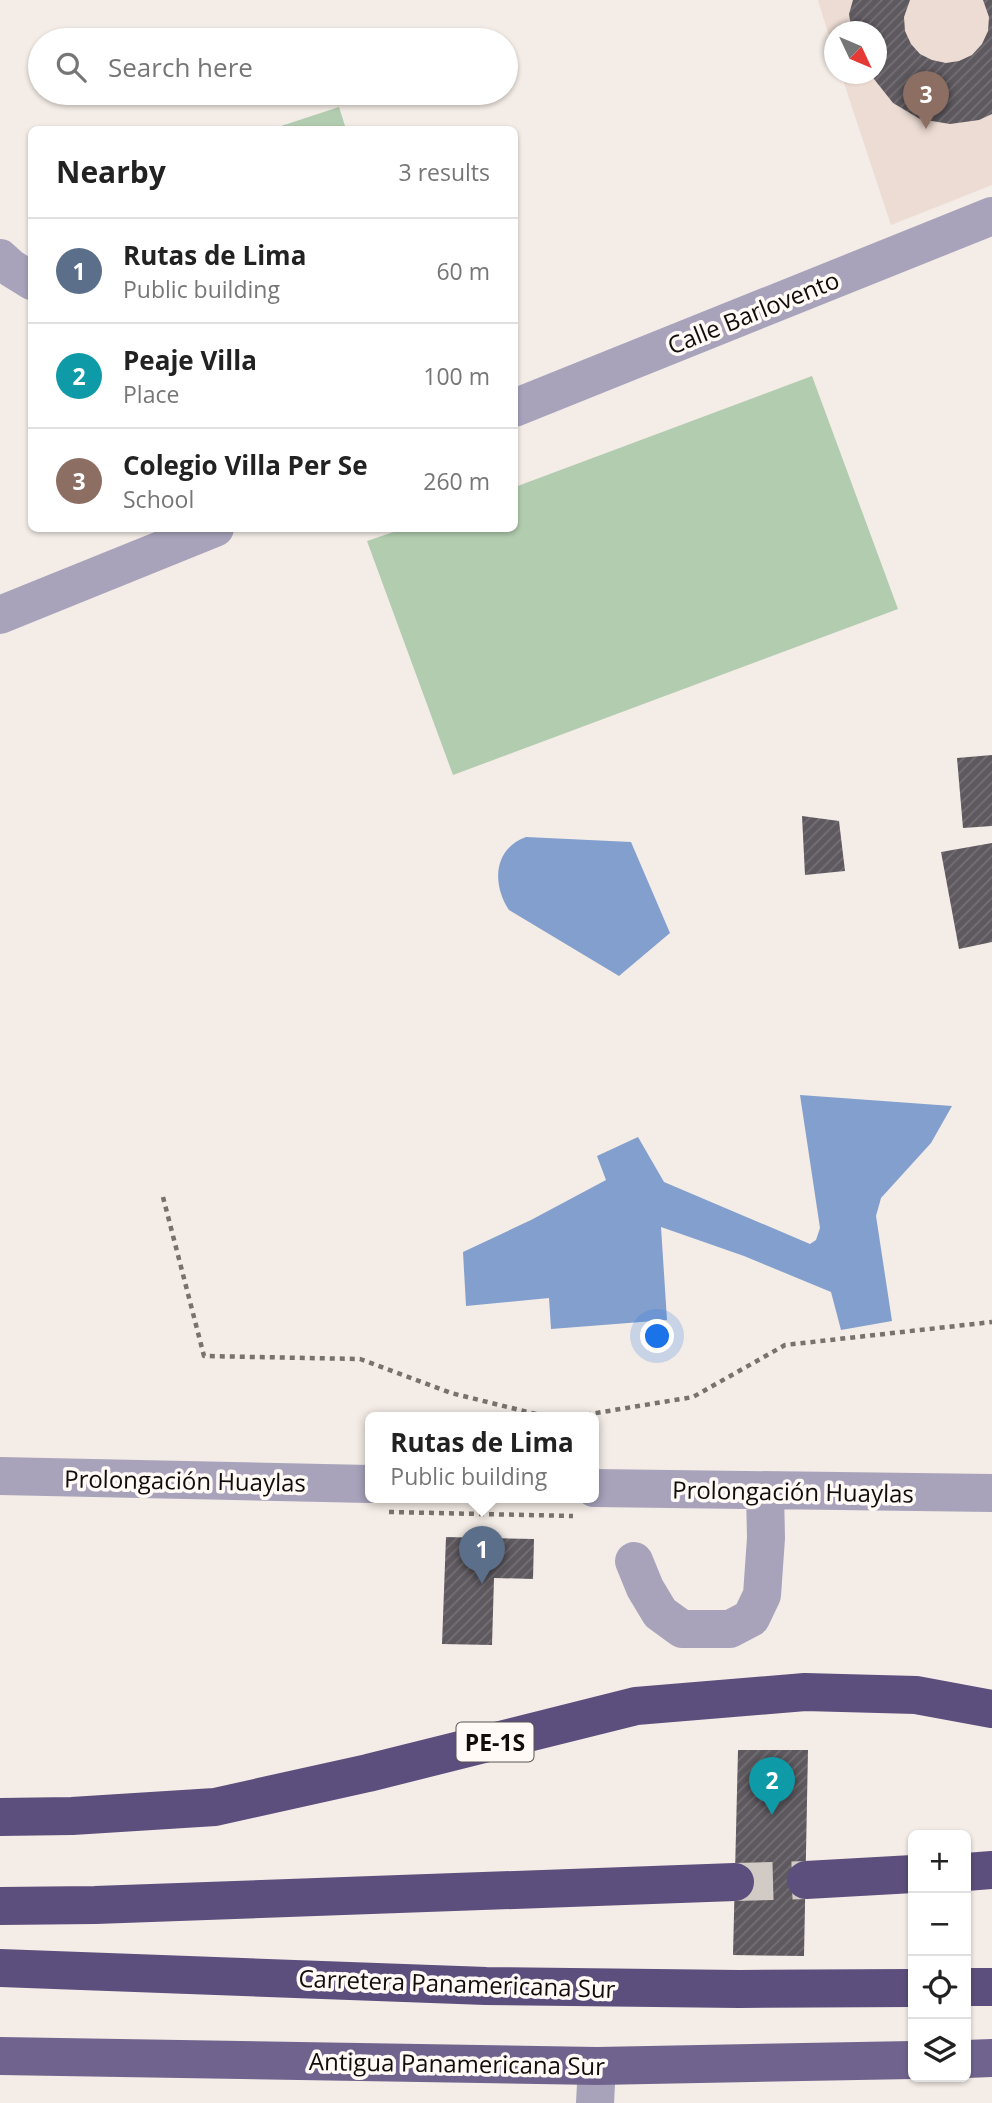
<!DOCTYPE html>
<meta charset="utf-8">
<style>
:root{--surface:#fff;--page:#f6f6f6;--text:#222;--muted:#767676;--line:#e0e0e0;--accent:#ea580c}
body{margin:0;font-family:"Open Sans",sans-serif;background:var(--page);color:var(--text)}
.controls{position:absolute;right:21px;bottom:21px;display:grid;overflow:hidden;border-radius:10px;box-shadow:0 2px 5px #0004}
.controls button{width:63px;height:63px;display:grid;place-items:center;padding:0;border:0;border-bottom:2px solid var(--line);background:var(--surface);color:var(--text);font:35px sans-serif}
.compass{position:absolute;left:824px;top:21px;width:63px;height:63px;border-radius:50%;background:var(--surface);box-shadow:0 2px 5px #0004;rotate:134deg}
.you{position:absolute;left:658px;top:1337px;width:24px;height:24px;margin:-18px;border:5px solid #fff;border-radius:50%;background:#1a73e8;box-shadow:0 0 0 10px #1a73e833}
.badge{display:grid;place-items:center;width:46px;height:46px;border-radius:50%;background:var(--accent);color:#fff;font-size:23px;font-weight:700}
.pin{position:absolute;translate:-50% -58px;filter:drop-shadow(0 2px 4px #0008)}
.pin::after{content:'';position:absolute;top:37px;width:24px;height:21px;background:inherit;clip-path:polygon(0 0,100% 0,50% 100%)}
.popup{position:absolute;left:365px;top:1412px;width:234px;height:91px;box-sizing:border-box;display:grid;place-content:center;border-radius:10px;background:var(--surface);filter:drop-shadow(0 2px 5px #0005);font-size:23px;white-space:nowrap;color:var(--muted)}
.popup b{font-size:26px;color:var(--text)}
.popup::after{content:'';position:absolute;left:50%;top:100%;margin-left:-14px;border:14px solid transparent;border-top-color:var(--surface)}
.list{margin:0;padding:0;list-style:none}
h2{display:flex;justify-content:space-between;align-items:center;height:91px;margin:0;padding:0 28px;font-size:30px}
h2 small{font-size:23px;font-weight:400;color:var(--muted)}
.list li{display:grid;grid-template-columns:46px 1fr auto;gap:21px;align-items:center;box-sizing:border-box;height:105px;padding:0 28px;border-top:2px solid var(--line)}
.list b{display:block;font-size:26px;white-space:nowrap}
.list p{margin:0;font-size:23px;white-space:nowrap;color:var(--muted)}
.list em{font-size:23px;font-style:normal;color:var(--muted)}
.icon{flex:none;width:38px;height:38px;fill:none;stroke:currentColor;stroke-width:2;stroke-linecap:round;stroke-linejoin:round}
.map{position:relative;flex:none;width:992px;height:2103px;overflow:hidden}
.search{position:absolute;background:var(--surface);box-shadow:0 2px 5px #0004;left:28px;top:28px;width:490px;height:77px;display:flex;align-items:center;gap:18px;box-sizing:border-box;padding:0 24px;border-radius:38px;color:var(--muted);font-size:26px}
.panel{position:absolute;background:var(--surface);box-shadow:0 2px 5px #0004;left:28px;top:126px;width:490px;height:406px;border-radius:10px}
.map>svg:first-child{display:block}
</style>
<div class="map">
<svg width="992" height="2103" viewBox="0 0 992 2103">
<defs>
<pattern id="building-hatch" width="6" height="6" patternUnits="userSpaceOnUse" patternTransform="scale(1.75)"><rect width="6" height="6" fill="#5e595f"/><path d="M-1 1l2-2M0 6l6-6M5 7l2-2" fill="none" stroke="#747075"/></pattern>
</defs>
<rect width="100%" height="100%" fill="#f4ece6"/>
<!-- built -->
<path fill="#ecdcd3" d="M818 0H992V185L891 225 841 74H876V32H834V52Z"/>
<!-- pitch -->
<path fill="#b1ccae" d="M339 107 346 129H272Z
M812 376 898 609 453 775 367 541 402 529 514 528 515 487Z"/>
<!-- water -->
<path fill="#829fce" d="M526 837 631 842 670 933 619 976 509 910C492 884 493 849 526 837Z
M800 1095 952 1106 931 1143 881 1198 876 1216 892 1321 841 1330 831 1292 744 1256 661 1227 667 1320 551 1329 549 1298 466 1306 463 1252 531 1220 606 1180 597 1156 638 1137 664 1182 810 1244 816 1240 820 1228Z"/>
<!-- building -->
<path fill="url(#building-hatch)" d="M853 0H910L904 17 905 31 911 44 920 54 932 60 946 63 959 61 972 55 982 44 988 31 989 17 983 0H992V114L979 120 950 124 920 119 893 103 870 74H876V32H852L849 14Z
M992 755V826L963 828 957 758Z
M802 816 839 821 845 871 805 875Z
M992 843V942L959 949 941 852Z
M446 1537 534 1539 533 1579 494 1578 492 1645 442 1644Z
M738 1750H808L804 1956 733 1955Z"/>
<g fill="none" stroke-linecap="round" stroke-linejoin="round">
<!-- highway-tunnel -->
<path stroke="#d2cbc5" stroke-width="38" stroke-dasharray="38 19" stroke-linecap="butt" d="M735 1882 806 1880"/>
<!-- path -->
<path stroke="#77726e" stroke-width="4.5" stroke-dasharray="5 5" stroke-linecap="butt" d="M163 1197 204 1356 360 1359 451 1393 552 1418
M566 1418 693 1397 785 1345 992 1322
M389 1512 573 1516"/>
<!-- minor -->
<path stroke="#a8a3bb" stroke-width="38" d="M0 258 11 268 32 281
M514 408 992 216
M0 615 215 528
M0 1476 370 1484
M594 1488 992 1493
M634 1561 645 1588 660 1613 682 1629H730L751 1618 762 1595 766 1538 765 1492
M595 2103 597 2066"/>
<!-- major -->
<path stroke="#70648e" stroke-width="38" d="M0 2056 597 2066 913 2060
M966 2059 992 2058"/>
<!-- highway -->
<path stroke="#5c4e7d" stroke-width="38" d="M0 1817 72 1816 215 1807 368 1773 636 1706 805 1692 916 1695 992 1709
M966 1872 992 1870
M806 1880 913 1874
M0 1906 95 1905 735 1882
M0 1968 486 1986 739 1989 913 1988
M966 1987H992"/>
</g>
<g text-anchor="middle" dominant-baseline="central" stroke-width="7" stroke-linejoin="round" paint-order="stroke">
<!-- shield labels -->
<rect fill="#fffaf6" stroke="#585452" stroke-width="2" x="456.5" y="1722.5" width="77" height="39" rx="5"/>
<g font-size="23" font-weight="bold" fill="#100d0b">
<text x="495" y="1742">PE-1S</text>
</g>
<!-- street labels -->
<g font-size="24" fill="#100d0b" stroke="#fffaf6">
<text transform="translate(753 312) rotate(-22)">Calle Barlovento</text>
<text transform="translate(185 1480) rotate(1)">Prolongación Huaylas</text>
<text transform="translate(793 1491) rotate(1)">Prolongación Huaylas</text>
<text transform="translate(457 1983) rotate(2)">Carretera Panamericana Sur</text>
<text transform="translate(457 2063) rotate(1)">Antigua Panamericana Sur</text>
</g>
</g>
</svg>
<div class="controls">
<button>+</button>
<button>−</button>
<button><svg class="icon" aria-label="locate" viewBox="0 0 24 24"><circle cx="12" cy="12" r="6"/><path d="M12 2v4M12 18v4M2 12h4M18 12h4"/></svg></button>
<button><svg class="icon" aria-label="layers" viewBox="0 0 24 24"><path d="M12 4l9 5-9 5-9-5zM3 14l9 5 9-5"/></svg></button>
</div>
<svg class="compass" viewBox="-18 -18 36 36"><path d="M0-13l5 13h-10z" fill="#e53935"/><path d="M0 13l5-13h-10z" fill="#767676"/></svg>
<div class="you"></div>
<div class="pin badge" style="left:482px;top:1584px;background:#5c6f8a">1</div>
<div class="popup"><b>Rutas de Lima</b>Public building</div>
<div class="pin badge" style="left:772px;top:1815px;background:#0f9aa8">2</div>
<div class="pin badge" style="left:926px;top:129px;background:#8d6e63">3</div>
<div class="search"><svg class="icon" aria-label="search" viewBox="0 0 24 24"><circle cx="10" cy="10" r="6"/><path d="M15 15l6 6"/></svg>Search here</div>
<section class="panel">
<h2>Nearby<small>3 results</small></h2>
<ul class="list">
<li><span class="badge" style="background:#5c6f8a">1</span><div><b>Rutas de Lima</b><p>Public building</p></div><em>60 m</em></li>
<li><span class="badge" style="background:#0f9aa8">2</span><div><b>Peaje Villa</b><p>Place</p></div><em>100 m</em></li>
<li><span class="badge" style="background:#8d6e63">3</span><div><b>Colegio Villa Per Se</b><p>School</p></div><em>260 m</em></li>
</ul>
</section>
</div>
